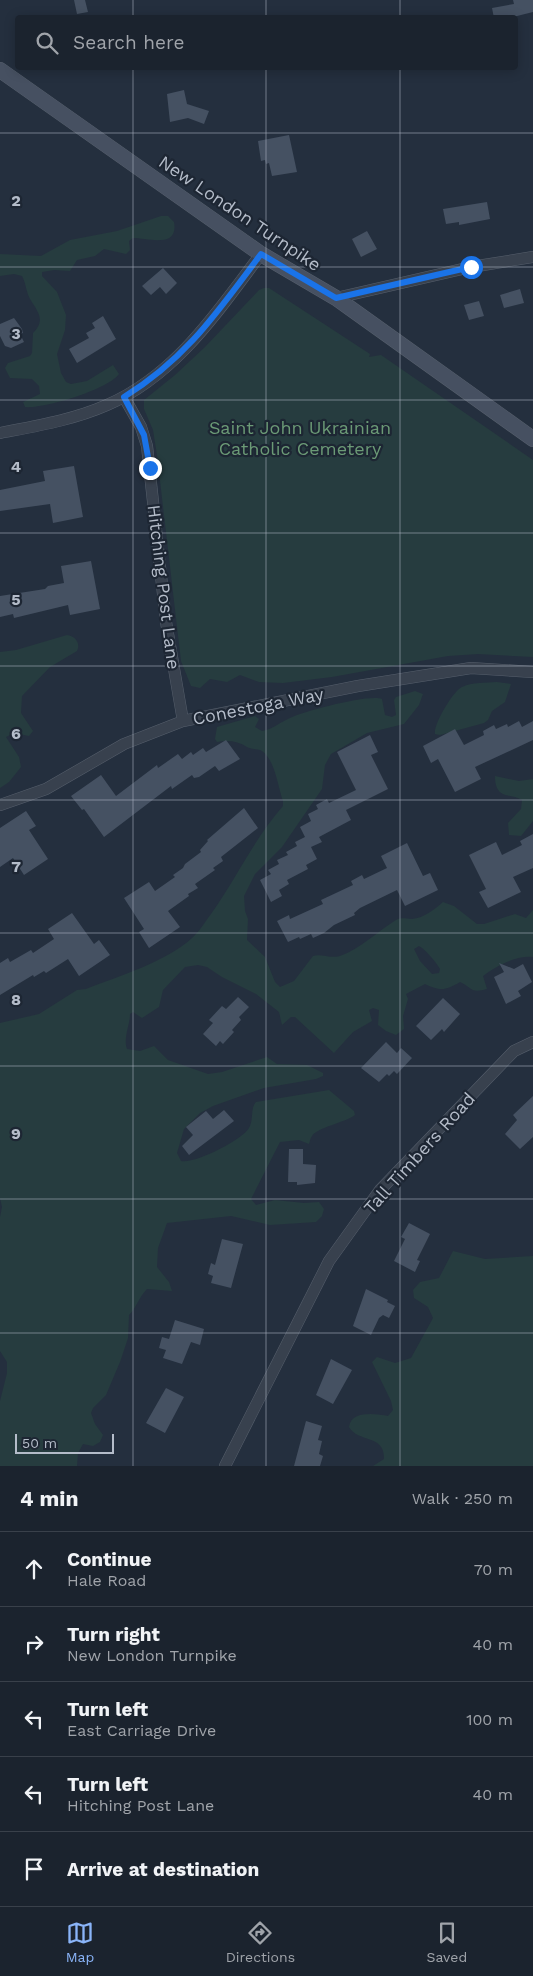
<!DOCTYPE html>
<meta charset="utf-8">
<style>
:root{--surface:#1b232e;--page:#282f3a;--text:#f1f3f6;--muted:#a0a4aa;--line:#39404a;--accent:#8ab4f8}
body{margin:0;font-family:"Work Sans",sans-serif;background:var(--page);color:var(--text)}
.scale{position:absolute;left:15px;bottom:12px;width:99px;box-sizing:border-box;padding-left:5px;border:2px solid #b4bcc9;border-top:0;font-size:14px;line-height:18px;white-space:nowrap;color:#b4bcc9;-webkit-text-stroke:4px #1d2633;paint-order:stroke}
.stop{position:absolute;width:15px;height:15px;margin:-11px;border:4px solid #1a73e8;border-radius:50%;background:#fff}
.stop.end{background:#1a73e8;border-color:#fff;box-shadow:0 1px 5px #0008}
.list{margin:0;padding:0;list-style:none}
h2{display:flex;justify-content:space-between;align-items:center;height:65px;margin:0;padding:0 20px;font-size:21px}
h2 small{font-size:16px;font-weight:400;color:var(--muted)}
.list li{display:grid;grid-template-columns:32px 1fr auto;gap:15px;align-items:center;box-sizing:border-box;height:75px;padding:0 20px;border-top:1px solid var(--line)}
.list b{display:block;font-size:19px;white-space:nowrap}
.list p{margin:0;font-size:16px;white-space:nowrap;color:var(--muted)}
.list em{font-size:16px;font-style:normal;color:var(--muted)}
.icon{flex:none;width:28px;height:28px;fill:none;stroke:currentColor;stroke-width:2;stroke-linecap:round;stroke-linejoin:round}
.map{position:relative;flex:none;width:533px;height:1466px;overflow:hidden}
.search{position:absolute;background:var(--surface);box-shadow:0 2px 12px #0003;left:15px;right:15px;top:15px;height:55px;display:flex;align-items:center;gap:12px;box-sizing:border-box;padding:0 18px;border-radius:5px;color:var(--muted);font-size:19px}
.sheet{height:440px;background:var(--surface)}
nav{display:flex;justify-content:space-around;align-items:center;box-sizing:border-box;height:70px;border-top:1px solid var(--line);background:var(--surface);font-size:14px;color:var(--muted)}
nav a{display:grid;justify-items:center;gap:2px}
nav .on{color:var(--accent)}
.map>svg:first-child{display:block}
</style>
<div class="map">
<svg width="533" height="1466" viewBox="0 0 533 1466">
<rect width="100%" height="100%" fill="#242f3e"/>
<!-- green -->
<path fill="#263c3f" fill-rule="evenodd" d="M161 216H168L174 222C179 249 147 238 133 238L129 241 130 250 126 254 104 249 95 256 77 260 70 271 54 270 42 272V276L57 292 66 315 65 330 57 354 61 373 66 382 71 384 87 381 113 365 119 374C109 389 44 409 25 407L23 402 40 394 39 386 32 379 10 378 5 368 8 363 30 356 32 353 33 333C46 320 38 312 30 299 26 292 26 283 22 276L14 274 0 276V254L41 256 70 240 117 231Z
M264 288H269L370 354 369 357 381 355 533 460V657L478 654 448 656 332 677 283 683 259 682 240 675 227 682 210 679 200 688 191 686 181 661 157 455 153 430 144 409V400L175 375 205 347 259 290Z
M67 635C75 636 81 643 77 651L50 667 22 696 21 713 33 731 29 736 14 733 6 737 19 757 21 767 9 782 0 788V652L16 650Z
M497 682 511 684 505 702 492 711 488 720 484 723 440 735 435 734C433 725 453 691 462 687 471 682 487 683 497 682Z
M415 691 423 694 419 705 404 724 367 733 331 754 325 765 322 789 282 847 255 874 244 896 245 911 248 919 247 940 265 957 275 982 280 987 294 981 313 956C321 953 330 959 340 956 360 949 378 931 396 920 403 917 405 919 412 919 424 918 435 909 443 902L454 906 477 924H484L515 914 526 918 533 910V957C517 955 496 966 483 976L487 989C470 994 472 987 460 982 445 991 440 991 425 984L406 994 408 999 403 1016 404 1029 396 1035 386 1031 378 1025 379 1010 373 1008 369 1010 372 1021 353 1032 334 1053 295 1017H291L282 1025 279 1012 256 994 222 977 207 967 198 965 185 967 163 990 159 1007 142 1018 133 1012 130 1014C130 1025 123 1038 127 1049L140 1051 154 1046 168 1060 208 1074 222 1072 267 1057 277 1064 307 1065 323 1073V1076L316 1079 264 1088 213 1106 200 1113 184 1129 177 1153 181 1161C195 1164 242 1140 249 1128 254 1120 250 1108 256 1102L329 1090 354 1111 355 1115C344 1123 318 1127 312 1136 310 1139 310 1141 309 1144L299 1140 280 1142 251 1199 256 1205 275 1200 304 1203 319 1202 324 1209 322 1216 316 1222 270 1225 231 1216 167 1223 158 1248 157 1267 169 1282 172 1291 147 1289C139 1297 135 1310 129 1315L128 1338 120 1362 106 1395 93 1408 91 1413 95 1424 103 1435 100 1442 93 1446 83 1444 78 1453 77 1466H0V1401L7 1373V1362L0 1351V1217L2 1207 0 1198V1023L39 1014 77 990 86 989C119 976 166 962 192 938 199 932 205 922 211 914 236 879 254 839 283 806V801C278 787 275 760 262 751 257 748 252 750 247 747 238 741 228 740 217 742L215 739 217 727 255 716 259 719 255 727 262 731C274 729 280 722 290 718 305 711 369 694 382 699L385 715 392 717 396 715 394 700 396 697ZM419 946C426 950 436 962 440 969L439 973 432 974 420 961 414 949Z
M495 776 519 781 533 779V821L521 836 509 835 508 823 521 809 522 800C510 793 495 800 495 776Z
M453 1251 485 1259 533 1256V1466H373L384 1459C385 1434 358 1443 349 1427 351 1410 377 1414 388 1416L393 1410 391 1401 372 1362 377 1357 395 1363 411 1358 433 1318 428 1307 414 1298 413 1290 420 1282 439 1278Z"/>
<!-- building -->
<path fill="#455162" d="M74 0H85L88 12 77 14Z
M513 0H533V12L509 18H494L492 8 514 4Z
M184 90 187 104 209 111 204 124 188 118 170 122 167 94Z
M289 135 297 172 272 176 269 163 266 164 265 160 261 161 258 141Z
M487 202 490 219 459 225V222L446 224 443 209Z
M367 231 377 249 361 257 352 239Z
M163 268 177 283 166 294 160 287 151 295 142 286Z
M520 289 524 303 504 308 500 295Z
M479 301 484 316 469 320 464 305Z
M103 316 116 339 77 363 69 349 89 338 86 333 95 328 92 323Z
M14 318 22 329 23 333 20 334 24 342 11 348 5 346 0 336V324Z
M74 466 83 517 53 523 50 504 0 511V490L45 481 43 471Z
M91 561 100 609 70 615 68 605 14 618 13 614 0 617V596L45 589 48 586 64 583 61 566Z
M519 721 522 727 533 721V740L475 767 481 779 455 792 438 759 431 763 423 746 455 729 464 745 484 735 483 731 494 725 496 729 507 724 508 727Z
M370 735 378 752 371 755 388 789 346 810 351 820 319 837 322 842 311 847 317 859 306 865 308 869 287 880 289 884 279 890 282 896 271 902 260 880 271 874 268 870 279 864 277 860 288 855 286 852 297 846 295 842 305 837 300 827 311 821 308 814 318 809 316 805 327 799 329 803 356 790 337 752Z
M226 740 240 759 219 771 215 766 199 777 194 778 192 775 172 789 171 786 104 837 84 809 82 810 71 796 101 775 116 796 157 765 158 768 178 754 182 759 191 752 193 755 203 748 206 752Z
M244 808 258 828 221 857 223 861 213 868 215 870 195 884 198 888 188 894 189 896 168 911 180 927 149 948 139 932 144 929 124 898 149 882 155 891 175 877 173 875 183 868 185 864 201 852 200 850 208 841 207 840Z
M26 811 36 826 29 830 48 859 24 875 13 858 0 867V828Z
M533 834V868L513 877 521 892 488 908 479 892 486 889 469 855 496 842 502 855 522 845 520 841Z
M407 843 423 876 430 873 438 890 405 906 397 890 360 908 354 913 355 915 334 925 324 933 313 938 311 934 300 939 299 937 288 942 277 921 289 915 290 919 323 904 321 900 353 885 351 881 362 875 364 879 387 868 381 856Z
M72 913 94 944 99 940 110 955 79 976 68 959 46 973 44 971 34 977 33 975 0 995V963L8 958 10 962 31 950 33 953 54 939 48 929Z
M499 963 514 969 523 964 532 982 518 991 521 996 506 1004 494 977 504 972Z
M238 997 249 1007 239 1017 241 1020 232 1030 234 1032 223 1044 220 1041 216 1046 203 1034 213 1023 209 1020 222 1006 226 1009Z
M443 998 460 1014 444 1032 442 1029 431 1040 416 1026Z
M386 1042 397 1053 401 1048 412 1058 397 1074 394 1071 389 1076 387 1074 379 1082 361 1068Z
M533 1096V1137L520 1149 505 1134 517 1120 513 1115Z
M224 1110 234 1121 189 1155 182 1146 193 1135 186 1127 206 1111 213 1119Z
M289 1149H303V1164L316 1165 315 1183 297 1185V1182H288Z
M409 1223 430 1234 417 1260 420 1261 415 1272 394 1261 405 1239 401 1237Z
M222 1239 243 1244 231 1288 211 1283 213 1276 208 1274 211 1263 215 1265Z
M366 1289 388 1300 387 1302 395 1306 389 1318 383 1315 379 1318 371 1335 353 1326Z
M175 1320 204 1329 200 1345 191 1342 182 1364 163 1358 166 1350 159 1348 162 1337 169 1339Z
M331 1359 352 1370 333 1404 316 1395Z
M166 1388 184 1397 165 1433 146 1423Z
M306 1421 322 1426 318 1440 322 1441 319 1454 323 1456 320 1466H294Z"/>
<g fill="none" stroke-linecap="round" stroke-linejoin="round">
<!-- street casing -->
<g stroke="#565f6c" stroke-width="12">
<path id="street" d="M336 298 471 267 533 257
M124 397 141 427 147 446 166 622 183 721
M0 433C36 426 73 420 107 405 176 375 218 311 261 254
M0 805 46 789 124 744 183 721 358 686 471 668 533 672
M225 1466 329 1261 380 1190 514 1051 533 1042"/>
</g>
<!-- secondary casing -->
<g stroke="#565f6c" stroke-width="16">
<path id="secondary" d="M0 70 261 254 336 298 533 439"/>
</g>
<!-- street -->
<use href="#street" stroke="#38414e" stroke-width="11"/>
<!-- secondary -->
<use href="#secondary" stroke="#465061" stroke-width="15"/>
</g>
<g fill="none" stroke-linecap="round" stroke-linejoin="round">
<!-- route -->
<path stroke="#1a73e8" stroke-width="6" d="M150 468 144 435 124 397C187 358 218 311 261 254L336 298 471 267"/>
</g>
<!-- grid -->
<path fill="none" stroke="#b4bcc9" stroke-width="1" stroke-opacity="0.55" d="M133 0V18M266 0V18M400 0V18M133 68V1466M266 68V1466M400 68V1466M0 133H533M0 267H533M0 400H533M0 533H533M0 666H533M0 800H533M0 933H533M0 1066H533M0 1199H533M0 1333H533"/>
<g text-anchor="middle" dominant-baseline="central" stroke-width="4.5" stroke-linejoin="round" paint-order="stroke">
<!-- street labels -->
<g font-size="18" fill="#b4bcc9" stroke="#1d2633">
<text transform="translate(240 213) rotate(34)">New London Turnpike</text>
<text transform="translate(164 587) rotate(83)">Hitching Post Lane</text>
<text transform="translate(258 706) rotate(-11)">Conestoga Way</text>
<text transform="translate(419 1153) rotate(-48)">Tall Timbers Road</text>
</g>
<!-- park labels -->
<g font-size="18" fill="#6b9a76" stroke="#1d2633">
<text x="300" y="427">Saint John Ukrainian<tspan x="300" dy="21">Catholic Cemetery</tspan></text>
</g>
</g>
<g font-size="16" text-anchor="middle" font-weight="bold" fill="#b4bcc9" stroke="#1d2633" stroke-width="4.5" stroke-linejoin="round" paint-order="stroke">
<text x="16" y="206">2</text>
<text x="16" y="339">3</text>
<text x="16" y="472">4</text>
<text x="16" y="605">5</text>
<text x="16" y="739">6</text>
<text x="16" y="872">7</text>
<text x="16" y="1005">8</text>
<text x="16" y="1139">9</text>
</g>
</svg>
<div class="scale">50 m</div>
<div class="stop" style="left:471px;top:267px"></div>
<div class="stop end" style="left:150px;top:468px"></div>
<div class="search"><svg class="icon" aria-label="search" viewBox="0 0 24 24"><circle cx="10" cy="10" r="6"/><path d="M15 15l6 6"/></svg>Search here</div>
</div>
<section class="sheet">
<h2>4 min<small>Walk · 250 m</small></h2>
<ul class="list">
<li><svg class="icon" aria-label="ahead" viewBox="0 0 24 24"><path d="M12 20V5M6 11l6-6 6 6"/></svg><div><b>Continue</b><p>Hale Road</p></div><em>70 m</em></li>
<li><svg class="icon" aria-label="right" viewBox="0 0 24 24"><path d="M7 20v-9h11M14 6l5 5-5 5"/></svg><div><b>Turn right</b><p>New London Turnpike</p></div><em>40 m</em></li>
<li><svg class="icon" aria-label="left" viewBox="0 0 24 24"><path d="M17 20v-9H6M10 6l-5 5 5 5"/></svg><div><b>Turn left</b><p>East Carriage Drive</p></div><em>100 m</em></li>
<li><svg class="icon" aria-label="left" viewBox="0 0 24 24"><path d="M17 20v-9H6M10 6l-5 5 5 5"/></svg><div><b>Turn left</b><p>Hitching Post Lane</p></div><em>40 m</em></li>
<li><svg class="icon" aria-label="arrive" viewBox="0 0 24 24"><path d="M6 21V4h12l-3 4 3 4H6"/></svg><div><b>Arrive at destination</b></div></li>
</ul>
</section>
<nav>
<a class="on"><svg class="icon" aria-label="map" viewBox="0 0 24 24"><path d="M3 6l6-2 6 2 6-2v14l-6 2-6-2-6 2zM9 4v14M15 6v14"/></svg>Map</a>
<a><svg class="icon" aria-label="directions" viewBox="0 0 24 24"><path d="M12 3l9 9-9 9-9-9zM9 14v-3h6M13 9l2 2-2 2"/></svg>Directions</a>
<a><svg class="icon" aria-label="saved" viewBox="0 0 24 24"><path d="M7 4h10v16l-5-4-5 4z"/></svg>Saved</a>
</nav>
